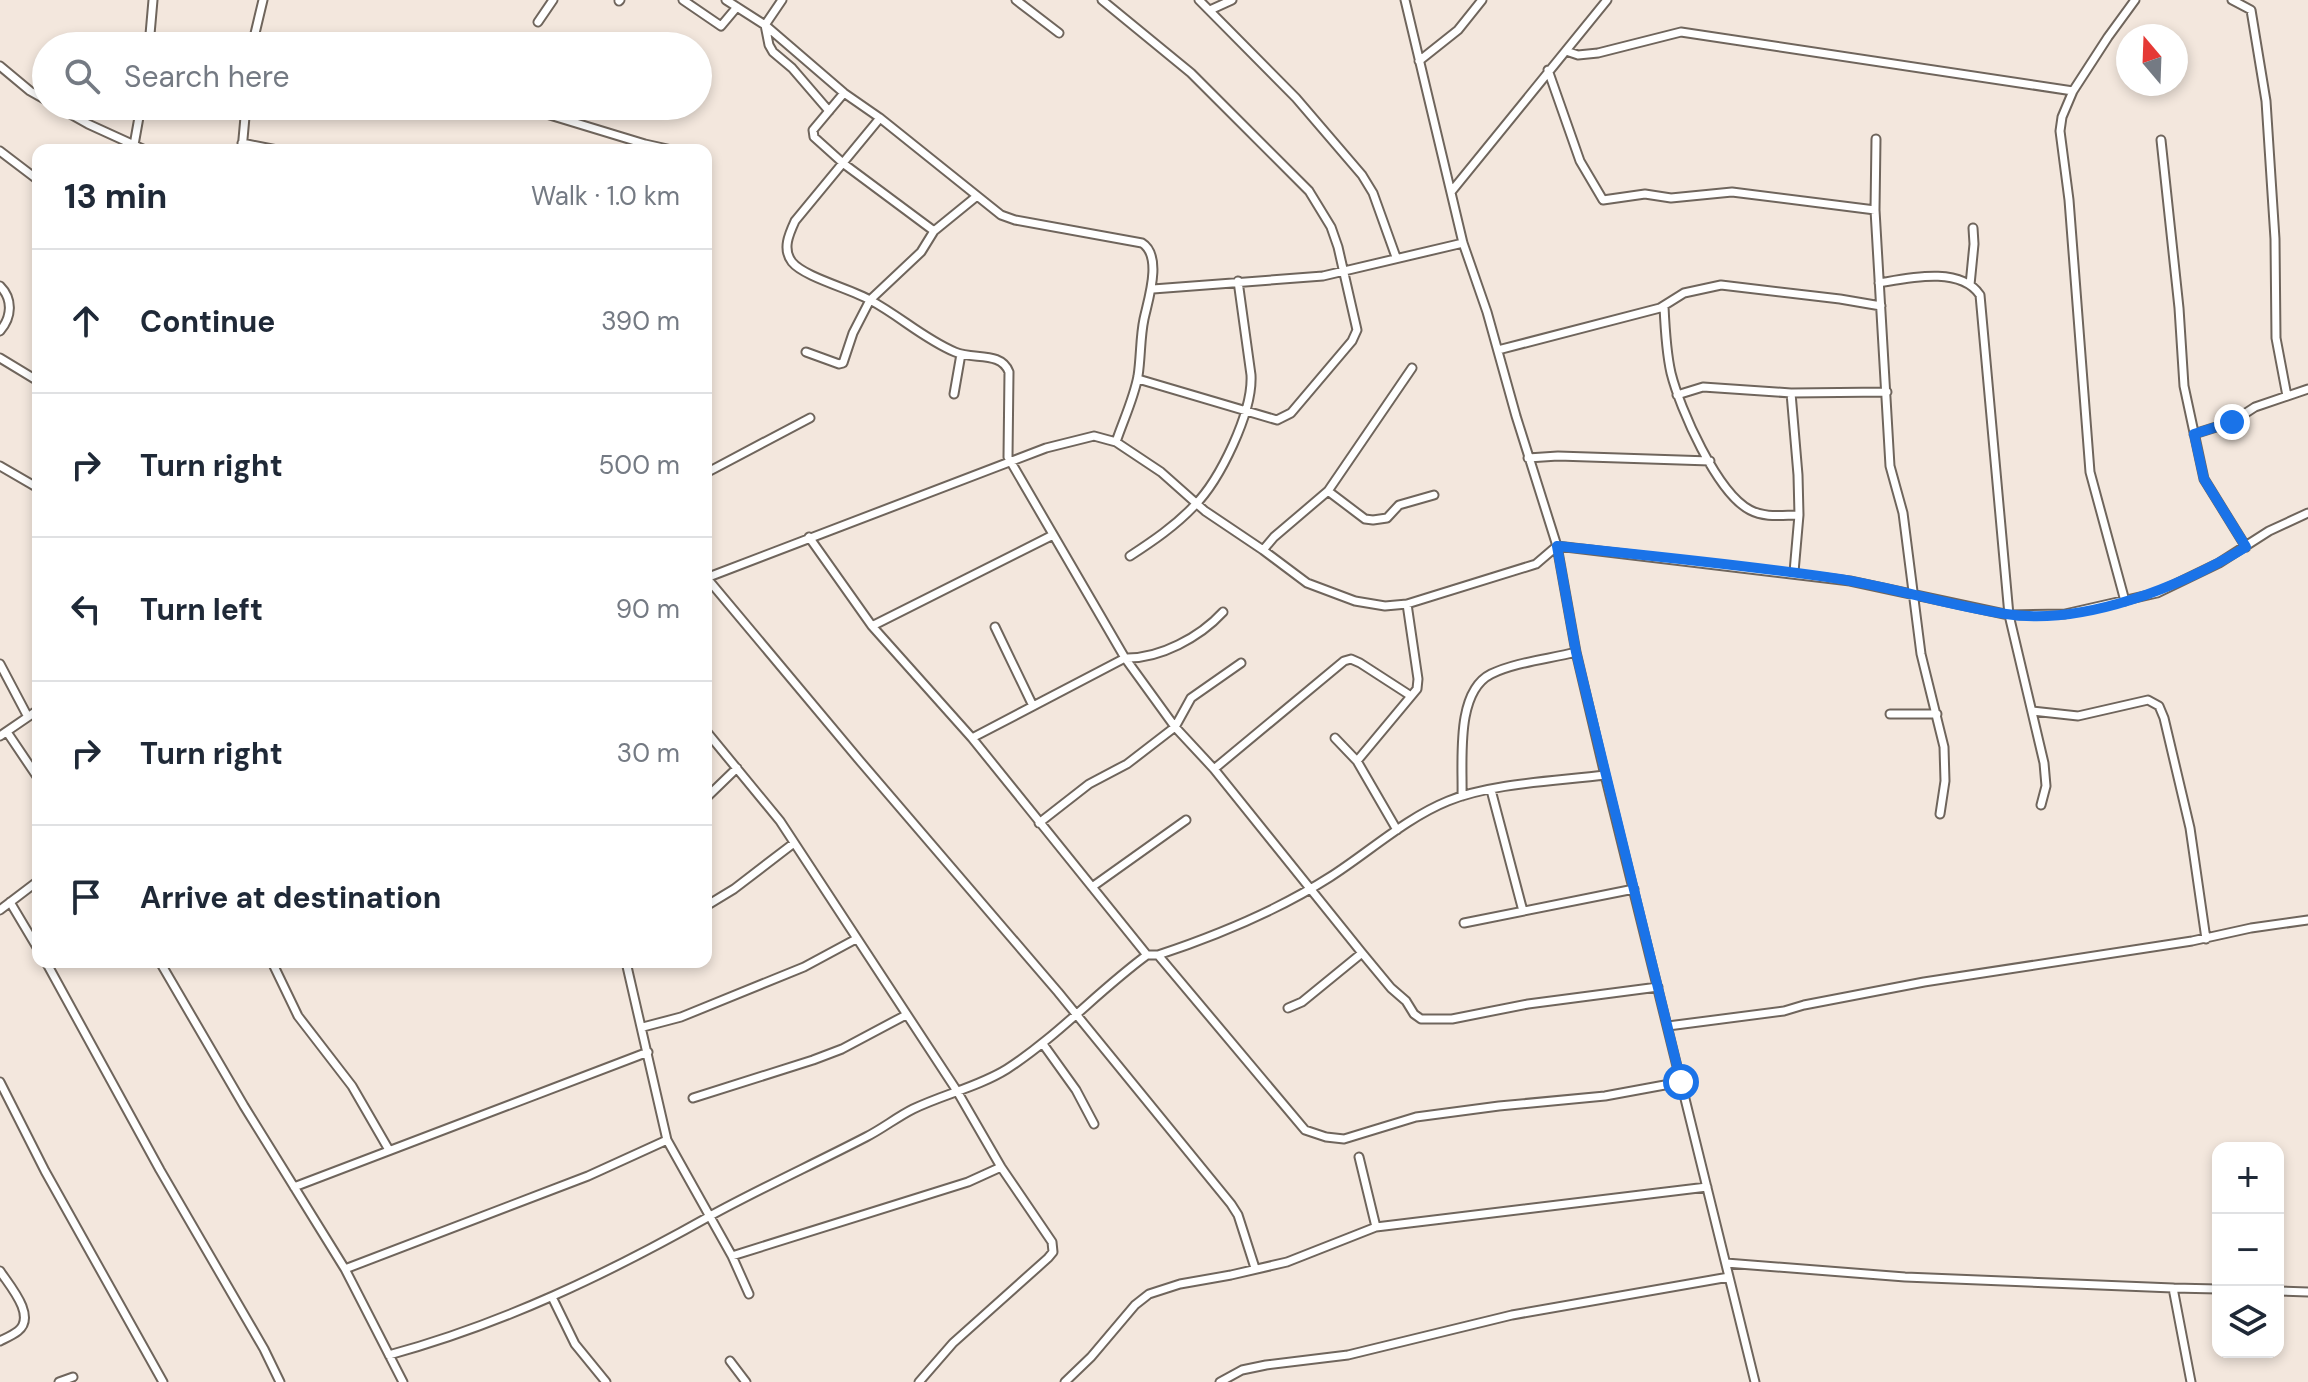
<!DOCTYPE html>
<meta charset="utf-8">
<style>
:root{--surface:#fff;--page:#f6f6f7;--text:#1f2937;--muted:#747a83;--line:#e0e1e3}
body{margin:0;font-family:"DM Sans",sans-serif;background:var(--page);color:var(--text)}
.controls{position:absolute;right:24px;bottom:24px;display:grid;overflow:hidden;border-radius:16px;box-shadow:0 4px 12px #0003}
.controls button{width:72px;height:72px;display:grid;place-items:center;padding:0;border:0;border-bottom:2px solid var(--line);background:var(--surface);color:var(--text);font:40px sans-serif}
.compass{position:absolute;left:2116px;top:24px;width:72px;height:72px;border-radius:50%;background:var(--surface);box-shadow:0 4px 12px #0003;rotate:341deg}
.stop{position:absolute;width:24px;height:24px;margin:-18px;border:6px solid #1a73e8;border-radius:50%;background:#fff}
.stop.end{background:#1a73e8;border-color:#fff;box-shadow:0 2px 8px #0008}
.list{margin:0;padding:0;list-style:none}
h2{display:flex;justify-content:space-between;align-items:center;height:104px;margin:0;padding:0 32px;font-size:34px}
h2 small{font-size:26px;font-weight:400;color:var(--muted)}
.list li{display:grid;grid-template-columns:52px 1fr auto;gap:24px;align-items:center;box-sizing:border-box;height:144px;padding:0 32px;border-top:2px solid var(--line)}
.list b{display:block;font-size:30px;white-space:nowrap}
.list em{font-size:26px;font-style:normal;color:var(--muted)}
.icon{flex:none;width:44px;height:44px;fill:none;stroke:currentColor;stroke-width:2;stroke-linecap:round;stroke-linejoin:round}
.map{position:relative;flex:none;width:2308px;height:1382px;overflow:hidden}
.search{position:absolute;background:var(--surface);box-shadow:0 4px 12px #0003;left:32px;top:32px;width:680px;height:88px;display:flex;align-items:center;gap:20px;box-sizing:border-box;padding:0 28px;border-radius:44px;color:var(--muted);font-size:30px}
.panel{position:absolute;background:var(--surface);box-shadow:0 4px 12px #0003;left:32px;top:144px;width:680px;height:824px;border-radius:16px}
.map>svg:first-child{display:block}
</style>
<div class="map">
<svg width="2308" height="1382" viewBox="0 0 2308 1382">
<rect width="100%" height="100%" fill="#f3e7dd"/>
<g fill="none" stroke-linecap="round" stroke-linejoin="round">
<!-- minor casing -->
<g stroke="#6f655c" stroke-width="11">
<path id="minor" d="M683 0 721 26 737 7
M726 0 765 25 844 93 880 118 1001 215 1015 220 1142 243C1163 256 1148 300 1144 319 1140 338 1141 357 1138 376 1134 398 1123 421 1116 442
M782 0 765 25 769 45 773 52 792 68 829 111
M1016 0 1059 33
M1102 0 1191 73 1309 191 1331 227 1338 247 1357 330 1352 341 1291 413 1277 420 1138 379
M1199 0 1296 98 1362 175 1373 193 1396 257
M1405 0 1463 243 1487 312 1516 416 1557 546 1576 652 1605 775 1755 1382
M2232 0 2251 10 2266 101 2275 239 2276 338 2287 396
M619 1 620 0
M1210 10 1232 0
M538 22 553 0
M149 46 153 0
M252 46 263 0
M1566 51 1578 55 1598 53 1681 32 2073 91
M1419 61 1458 30 1482 0
M0 66 30 91 46 100
M1548 70 1580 161 1603 200 1645 194 1671 198 1732 192 1875 210
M844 93 813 130 814 137 844 164 934 231
M56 106 88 124 145 150
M520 106 645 144 672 150
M880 118 795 221C789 234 782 249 792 262 804 277 851 289 870 300 900 316 924 339 955 352 974 360 1001 351 1009 372L1008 457 1125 658 1175 727 1214 769 1362 953 1391 988 1406 1001 1414 1014 1421 1019H1452L1528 1004 1658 987
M1876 139 1875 210 1890 466 1903 513 1921 654 1944 747 1945 781 1940 814
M2161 140 2179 308 2184 386 2204 479 2246 547
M242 143 277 150
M134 145 141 106
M242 150 246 106
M0 151 38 180
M1451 192 1607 0
M1879 283C1909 278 1960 266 1980 295L2009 615 2044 763 2046 786 2041 805
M1970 285 1974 244 1973 228
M0 286C13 299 12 317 0 331
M1153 289 1323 276 1463 243
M1664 306C1665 328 1666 351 1671 373 1680 409 1717 493 1750 510 1765 518 1782 515 1799 515
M1498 350 1660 308 1684 293 1721 285 1840 299 1881 306
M806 352 839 364 843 363 853 333 870 300 921 252 934 231 977 196
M0 358 38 381
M1791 393 1798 475 1799 515 1794 572
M954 394 961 354
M1677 395 1703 387 1791 393 1887 392
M2194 434 2232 422 2255 407 2308 389
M1528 458 1558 456 1710 461
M0 466 38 488
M706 473 810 418
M1328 491 1365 519 1373 520 1387 518 1399 505 1434 495
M809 537 872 626 972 738 1147 955H1158L1305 1130 1326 1137 1344 1139 1416 1117 1499 1106 1605 1096 1681 1082
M1263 550 1274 537 1328 491 1412 368
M1130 556C1153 541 1175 526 1194 506 1220 480 1253 412 1251 375L1238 281
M706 577 860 761 1058 992 1231 1204 1238 1215 1255 1268
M706 578 1046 448 1094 436 1116 442 1161 472 1205 511 1263 550 1307 583 1355 601 1385 606 1407 604 1536 564 1557 546 1850 581 2009 615 2065 614 2157 593 2219 563 2269 531 2308 513
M2125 601 2090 472 2069 200 2060 131 2062 117 2073 91 2108 37 2135 0
M872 626 1053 535
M995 627 1033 706
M0 664 28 717
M2032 711 2078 716 2148 700 2159 706 2164 718 2190 828 2206 939
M1890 714H1937
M706 731 780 821 957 1091 1001 1167 1052 1242 1053 1252 1048 1258 953 1343 919 1382
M7 732 38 778
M0 736 38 710
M972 738 1125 658C1160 659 1200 637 1223 612
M1335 738 1357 761 1397 830
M1357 761 1417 689 1418 679 1407 604
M1214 769 1344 661 1351 659 1360 663 1411 696
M1491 790 1523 911
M1462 796C1463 761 1455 692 1491 674 1516 662 1549 659 1576 652
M706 798 737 768
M1039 823 1089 784 1127 764 1175 727 1191 698 1241 663
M1092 887 1186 820
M10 902 38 949
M706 906 734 889 794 843
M0 910 38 881
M1464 923 1634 889
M1158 955C1215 936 1280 909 1330 877 1369 852 1406 818 1448 801 1491 783 1559 781 1605 775
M46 962 160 1170 264 1349 280 1382
M160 962 244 1106 345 1269 403 1382
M272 962 298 1016 352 1086 389 1150
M626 962 667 1140 732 1256 749 1294
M1288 1008 1302 1002 1362 953
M1668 1026 1784 1011 1804 1005 1924 982 2192 941 2251 928 2308 920
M643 1027 681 1017 804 967 856 939
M1043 1044 1076 1090 1094 1124
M0 1082 45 1171 163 1382
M693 1098 813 1060 842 1049 906 1015
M1359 1157 1376 1227
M294 1187 648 1052
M732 1256 968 1182 1001 1167
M1726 1263 1905 1277 2173 1288 2191 1382
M345 1269 588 1176 667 1140
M0 1271C9 1285 37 1316 18 1331 13 1335 6 1338 0 1341
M2173 1288 2218 1289
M2278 1291 2308 1292
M552 1297 575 1344 606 1382
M389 1355C503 1324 607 1274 710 1216 761 1188 814 1164 866 1137 882 1129 897 1117 913 1109 944 1094 978 1087 1007 1069 1058 1036 1098 991 1147 955
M730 1361 746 1382
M59 1382 73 1377
M1065 1382 1091 1357 1135 1305 1149 1294 1180 1284 1231 1275 1287 1262 1376 1227 1707 1187
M1220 1382 1242 1370 1266 1365 1348 1355 1512 1315 1729 1277"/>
</g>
<!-- minor -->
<use href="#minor" stroke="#fff" stroke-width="7"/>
</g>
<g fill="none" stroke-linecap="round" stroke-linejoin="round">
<!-- route -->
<path stroke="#1a73e8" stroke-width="10" d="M1681 1082 1576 652 1557 546C1652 556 1746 565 1840 579 1896 588 1950 606 2006 614 2084 626 2180 587 2246 547L2204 479 2194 434 2232 422"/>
</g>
</svg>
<div class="controls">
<button>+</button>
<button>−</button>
<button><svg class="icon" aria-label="layers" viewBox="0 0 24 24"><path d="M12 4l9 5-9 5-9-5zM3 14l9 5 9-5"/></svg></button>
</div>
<svg class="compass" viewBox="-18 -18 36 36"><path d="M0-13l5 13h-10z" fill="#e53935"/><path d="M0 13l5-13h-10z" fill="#747a83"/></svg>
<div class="stop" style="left:1681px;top:1082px"></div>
<div class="stop end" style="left:2232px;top:422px"></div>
<div class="search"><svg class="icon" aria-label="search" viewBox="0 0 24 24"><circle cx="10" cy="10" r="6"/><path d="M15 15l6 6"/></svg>Search here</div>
<section class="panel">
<h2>13 min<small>Walk · 1.0 km</small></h2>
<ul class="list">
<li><svg class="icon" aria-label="ahead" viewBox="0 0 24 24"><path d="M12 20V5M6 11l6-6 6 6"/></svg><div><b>Continue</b></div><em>390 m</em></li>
<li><svg class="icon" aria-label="right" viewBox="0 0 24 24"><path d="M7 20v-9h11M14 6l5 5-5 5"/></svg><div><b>Turn right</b></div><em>500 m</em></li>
<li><svg class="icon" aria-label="left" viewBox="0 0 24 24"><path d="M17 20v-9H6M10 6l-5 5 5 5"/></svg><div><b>Turn left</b></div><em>90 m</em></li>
<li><svg class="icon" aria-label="right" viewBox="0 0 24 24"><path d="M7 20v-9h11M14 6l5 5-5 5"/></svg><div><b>Turn right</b></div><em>30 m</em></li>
<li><svg class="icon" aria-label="arrive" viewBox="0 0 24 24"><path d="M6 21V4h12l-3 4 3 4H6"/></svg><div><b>Arrive at destination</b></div></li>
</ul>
</section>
</div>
